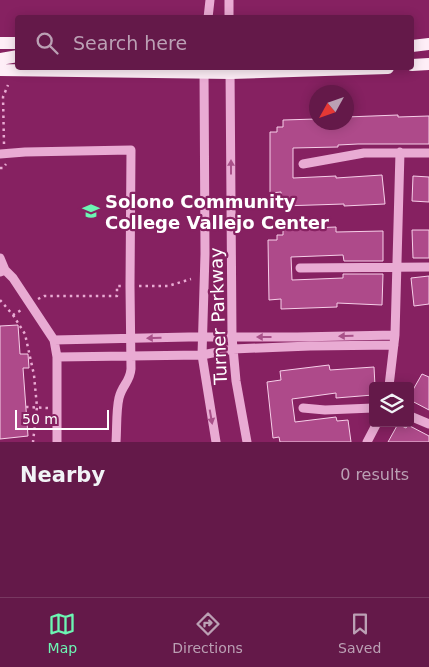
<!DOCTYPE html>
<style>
:root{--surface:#641949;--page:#6a2250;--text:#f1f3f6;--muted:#bba0b4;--line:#783861;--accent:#6cf6b3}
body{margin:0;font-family:"DejaVu Sans",sans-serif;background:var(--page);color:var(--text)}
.controls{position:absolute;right:15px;bottom:15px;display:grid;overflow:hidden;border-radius:5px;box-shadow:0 2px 12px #0003}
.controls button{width:45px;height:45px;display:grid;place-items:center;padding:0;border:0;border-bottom:1px solid var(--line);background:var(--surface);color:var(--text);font:25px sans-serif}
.compass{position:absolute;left:309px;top:85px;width:45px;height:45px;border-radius:50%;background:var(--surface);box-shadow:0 2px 12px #0003;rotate:230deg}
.scale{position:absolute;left:15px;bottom:12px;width:94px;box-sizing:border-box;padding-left:5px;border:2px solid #fff;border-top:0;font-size:14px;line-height:18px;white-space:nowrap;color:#fff;-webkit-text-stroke:4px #862161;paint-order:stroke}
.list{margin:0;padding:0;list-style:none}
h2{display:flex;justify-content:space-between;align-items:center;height:65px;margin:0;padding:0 20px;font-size:21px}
h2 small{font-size:16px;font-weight:400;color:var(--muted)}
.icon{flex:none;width:28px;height:28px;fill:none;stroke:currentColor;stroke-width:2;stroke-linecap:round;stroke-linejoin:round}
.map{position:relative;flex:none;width:429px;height:442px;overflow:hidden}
.search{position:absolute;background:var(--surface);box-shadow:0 2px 12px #0003;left:15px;right:15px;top:15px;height:55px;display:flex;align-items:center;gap:12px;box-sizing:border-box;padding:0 18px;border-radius:5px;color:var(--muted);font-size:19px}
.sheet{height:155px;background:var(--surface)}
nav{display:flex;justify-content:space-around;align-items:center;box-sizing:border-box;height:70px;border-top:1px solid var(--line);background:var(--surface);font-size:14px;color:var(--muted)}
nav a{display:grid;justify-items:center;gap:2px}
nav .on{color:var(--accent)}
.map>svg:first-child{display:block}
</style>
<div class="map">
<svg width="429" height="442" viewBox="0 0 429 442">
<rect width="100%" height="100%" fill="#862161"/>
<!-- building -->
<path fill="#ae4a8a" stroke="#f7cfe9" d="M398 115V117L429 116V144H358L338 145V147L293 148V178L336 176V178L382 175 385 204 344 206V204L281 206V192L270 193V132H277V127H283V120L316 119V122H346V117Z
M413 176 429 177V202L412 201Z
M336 227V232L383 231V261H344L343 255 291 257 292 280 343 278V274H383L382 305 337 303V307L281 309V299L269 300 268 240H277V235H283V229Z
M412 230H429V258H413Z
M429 276V304L414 306 411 278Z
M18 325 20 354H28L29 368H23L28 436 0 439V326Z
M329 365 330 370 374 367 375 386H373V395L336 398V393L292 399 295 422 336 417 337 421 348 420 351 442H280L279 437 273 438 267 382 281 380 280 371Z
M422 374 429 377V410L410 400V395Z
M398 424 406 428 408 425 429 436V442H388Z"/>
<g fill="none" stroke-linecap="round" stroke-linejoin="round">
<!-- path -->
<path stroke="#e9abd3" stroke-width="2.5" stroke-dasharray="2.5 4" stroke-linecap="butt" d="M4 144 3 97 8 85
M0 168H3L6 164
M139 286H168L191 279
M38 299 44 296H117V286H121
M0 300 13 315 23 309
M13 315 25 334 34 375 37 407 33 442
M26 407 48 408"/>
<!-- minor -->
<path stroke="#e9abd3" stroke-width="9" d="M208 18 210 0
M229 18V0
M204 68 205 254 202 355 216 442
M230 68 232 337 236 381 247 442
M0 154 25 152 131 150 130 286 131 369C130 382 122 385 119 398 116 411 117 428 116 442
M303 164 364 153H429
M0 258 5 270
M300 268 429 267
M0 272 5 270 13 278 54 340 57 357V442
M54 340 189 337H297L395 335
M57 357 202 355 233 349 310 346 394 345
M389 386 395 335 400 152
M303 408 325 410 373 408
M410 416 429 424
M367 442 377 423"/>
<!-- major -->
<path stroke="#feeef7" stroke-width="12" d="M0 43H18
M412 46 429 44
M0 59 18 56
M412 65 429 64
M0 70 231 73 388 68"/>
</g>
<!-- one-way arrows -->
<defs><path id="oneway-solid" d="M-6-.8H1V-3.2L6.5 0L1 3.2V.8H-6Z" transform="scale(1.25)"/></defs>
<g fill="#a95189">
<use href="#oneway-solid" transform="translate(231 167) rotate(-90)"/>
<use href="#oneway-solid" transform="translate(346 336) rotate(179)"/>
<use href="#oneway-solid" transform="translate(264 337) rotate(-180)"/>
<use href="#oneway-solid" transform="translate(154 338) rotate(178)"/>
<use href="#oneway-solid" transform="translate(211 417) rotate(80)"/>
</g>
<!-- icons -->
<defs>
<g id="university-bare" transform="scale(1.35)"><path d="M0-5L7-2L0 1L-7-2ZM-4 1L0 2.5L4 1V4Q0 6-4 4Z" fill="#6cf6b3" stroke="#862161" stroke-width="2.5" paint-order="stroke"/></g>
</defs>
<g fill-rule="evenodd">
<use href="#university-bare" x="91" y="211"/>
</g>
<g text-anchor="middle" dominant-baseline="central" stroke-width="4.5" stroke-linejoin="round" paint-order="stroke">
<!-- poi labels -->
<g font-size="18" font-weight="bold" fill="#fff" stroke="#862161" text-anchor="start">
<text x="105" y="201">Solono Community<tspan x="105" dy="21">College Vallejo Center</tspan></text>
</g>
<!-- street labels -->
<g font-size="18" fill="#fff" stroke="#862161">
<text transform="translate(218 316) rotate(-92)">Turner Parkway</text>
</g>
</g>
</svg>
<div class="controls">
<button><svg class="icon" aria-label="layers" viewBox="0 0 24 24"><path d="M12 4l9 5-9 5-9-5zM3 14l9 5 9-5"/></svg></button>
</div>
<svg class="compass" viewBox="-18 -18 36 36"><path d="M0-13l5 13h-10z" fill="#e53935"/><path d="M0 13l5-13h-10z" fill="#bba0b4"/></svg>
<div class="scale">50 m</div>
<div class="search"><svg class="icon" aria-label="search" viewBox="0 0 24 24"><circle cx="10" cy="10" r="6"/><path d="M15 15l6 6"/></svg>Search here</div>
</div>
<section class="sheet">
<h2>Nearby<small>0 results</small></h2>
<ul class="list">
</ul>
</section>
<nav>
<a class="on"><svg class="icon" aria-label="map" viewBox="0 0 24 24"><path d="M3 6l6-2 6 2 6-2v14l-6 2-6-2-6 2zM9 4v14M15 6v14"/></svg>Map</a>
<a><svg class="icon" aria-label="directions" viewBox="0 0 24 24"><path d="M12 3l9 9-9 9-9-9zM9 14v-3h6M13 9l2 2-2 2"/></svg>Directions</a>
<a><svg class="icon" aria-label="saved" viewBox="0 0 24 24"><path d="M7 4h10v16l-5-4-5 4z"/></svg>Saved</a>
</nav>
